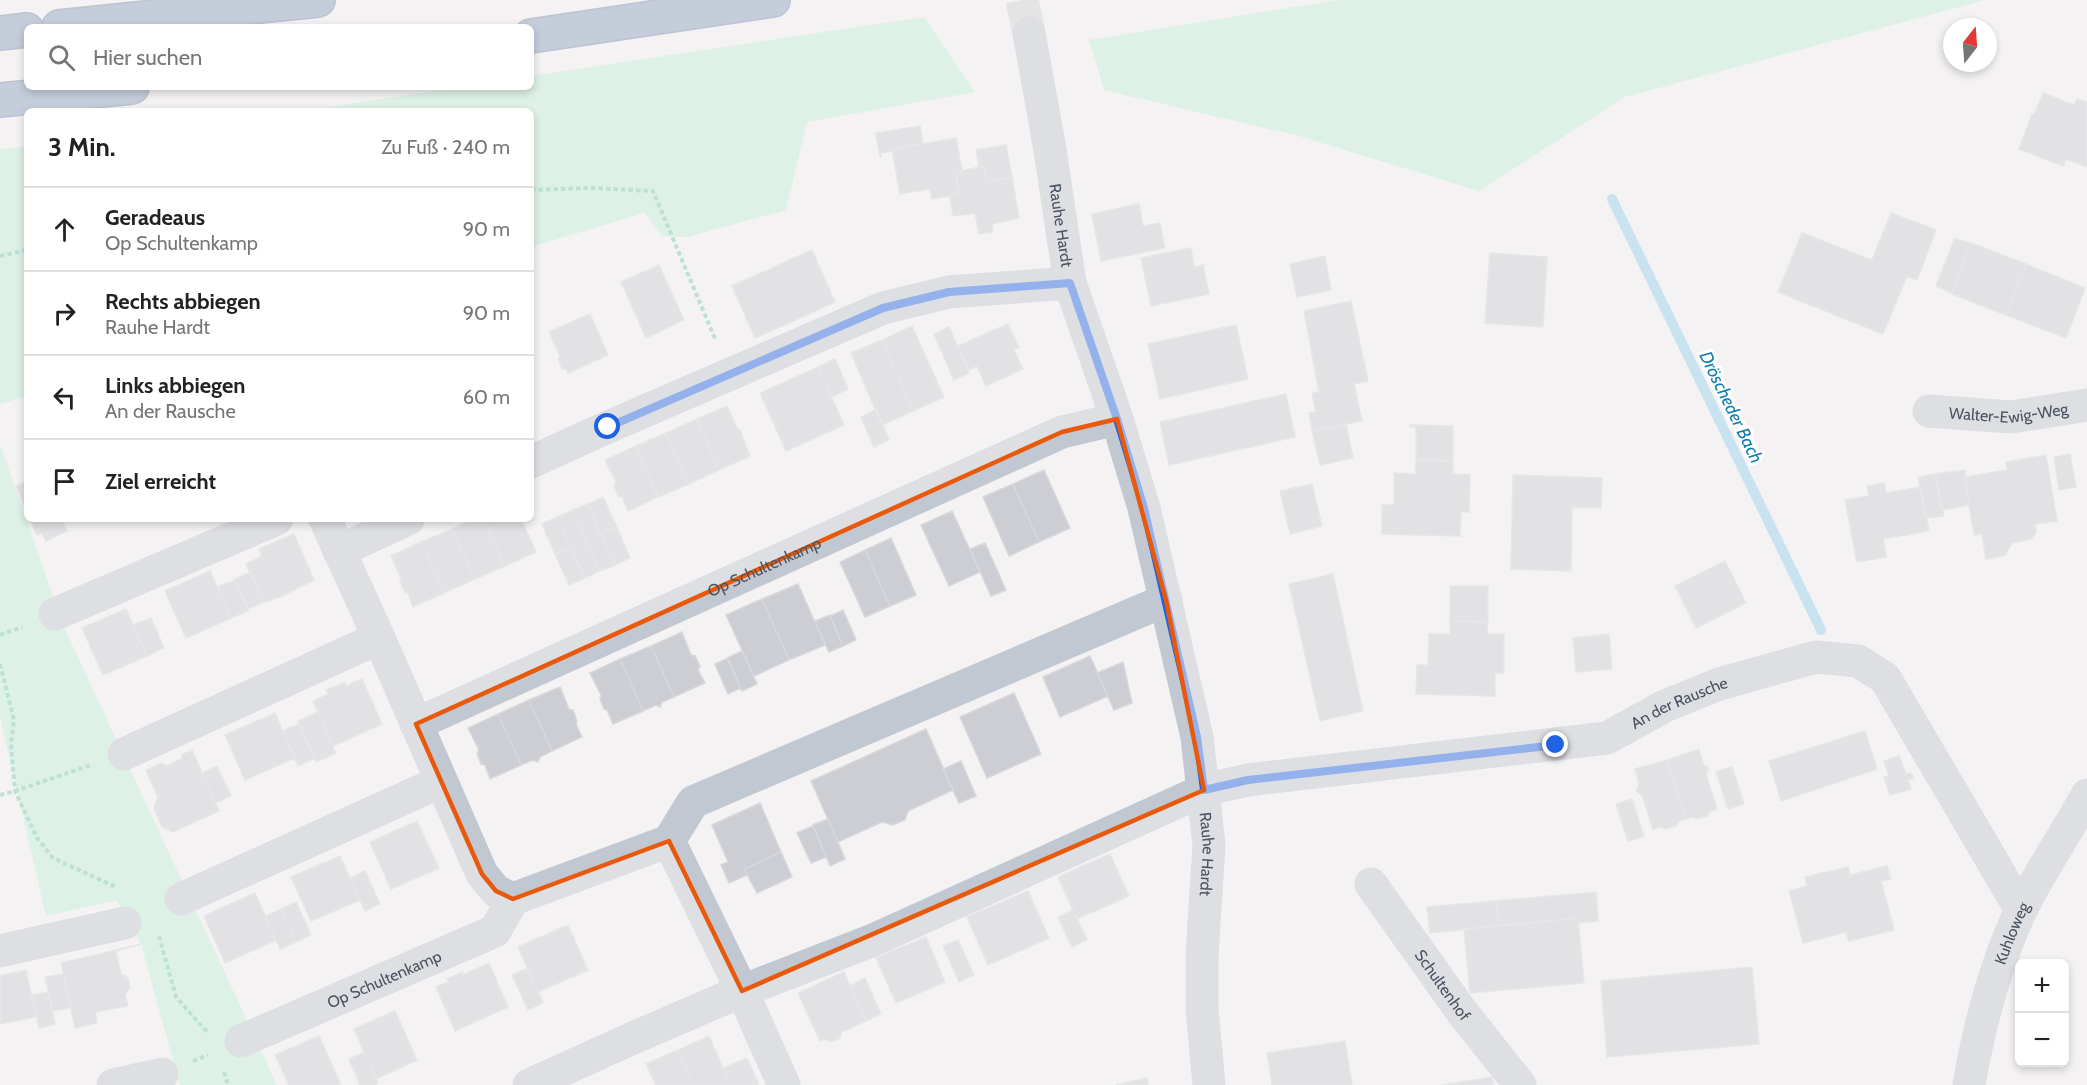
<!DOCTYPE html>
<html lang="de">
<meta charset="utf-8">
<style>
:root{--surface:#fff;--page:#f2f2f2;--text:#222;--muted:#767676;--line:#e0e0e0}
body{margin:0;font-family:Cabin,sans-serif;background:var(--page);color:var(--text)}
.controls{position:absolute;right:18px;bottom:18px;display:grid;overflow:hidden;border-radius:9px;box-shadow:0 3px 9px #0003}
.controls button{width:54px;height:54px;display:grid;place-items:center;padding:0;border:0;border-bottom:2px solid var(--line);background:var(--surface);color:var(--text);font:30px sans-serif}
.compass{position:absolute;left:1943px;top:18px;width:54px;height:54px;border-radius:50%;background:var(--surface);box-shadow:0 3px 9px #0003;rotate:17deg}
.stop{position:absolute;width:18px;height:18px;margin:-14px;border:4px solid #1f62e2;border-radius:50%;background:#fff}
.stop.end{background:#1f62e2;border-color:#fff;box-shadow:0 2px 6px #0008}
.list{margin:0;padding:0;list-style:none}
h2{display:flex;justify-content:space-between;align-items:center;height:78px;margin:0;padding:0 24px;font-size:26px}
h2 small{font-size:20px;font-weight:400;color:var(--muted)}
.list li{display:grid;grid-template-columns:39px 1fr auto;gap:18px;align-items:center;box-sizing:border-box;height:84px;padding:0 24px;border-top:2px solid var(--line)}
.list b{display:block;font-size:22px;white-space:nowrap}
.list p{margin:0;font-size:20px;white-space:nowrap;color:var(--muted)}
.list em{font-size:20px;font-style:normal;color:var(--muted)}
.icon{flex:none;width:33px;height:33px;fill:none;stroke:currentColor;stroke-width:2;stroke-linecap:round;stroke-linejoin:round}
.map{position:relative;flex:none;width:2087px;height:1085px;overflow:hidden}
.search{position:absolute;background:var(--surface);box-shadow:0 3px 9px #0003;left:24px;top:24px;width:510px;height:66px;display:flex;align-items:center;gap:15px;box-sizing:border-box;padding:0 21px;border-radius:9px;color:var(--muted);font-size:22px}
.panel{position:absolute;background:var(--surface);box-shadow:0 3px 9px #0003;left:24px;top:108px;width:510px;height:414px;border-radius:9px}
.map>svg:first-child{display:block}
</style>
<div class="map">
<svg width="2087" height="1085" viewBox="0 0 2087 1085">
<rect width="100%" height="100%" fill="#f4f2f2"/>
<!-- green -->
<path fill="#c3efd8" d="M1338 0H1985L1625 97 1479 191 1299 136 1104 90 1089 40Z
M924 17 975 92 807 122 786 210 687 237 662 236 644 213 531 247V111H303L461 87H531V76Z
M27 146V396L0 404V149Z
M0 444 63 625 277 1085H180L141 944 117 900 46 916 0 717Z"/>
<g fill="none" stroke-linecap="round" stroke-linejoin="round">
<!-- stream -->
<path stroke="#92d0eb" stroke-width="10" d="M1612 199 1821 630"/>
</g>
<!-- building -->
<path fill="#ccced4" stroke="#d6d8dd" stroke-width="1.5" d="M2043 93 2074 105 2077 99 2087 102V167L2066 159 2063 166 2019 149 2032 114 2034 115Z
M920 126 923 143 892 149 893 151 880 153 881 157H880L876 133Z
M956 138 962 170 956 172 959 194 932 199 930 189 900 194 892 149Z
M1006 145 1012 177 987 182 984 166 979 167 976 150Z
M984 166 987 182 1012 177 1019 218 992 224 993 232 979 234 975 213 953 216 950 196 959 194 956 172Z
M1139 204 1143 226 1160 223 1165 248 1101 261 1092 214Z
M1891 213 1936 230 1917 280 1907 276 1883 334 1778 292 1802 233 1872 260Z
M1955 238 1971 244 1952 293 1936 286Z
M1971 243 2026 264 2006 315 1952 294Z
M1191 248 1194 267 1203 265 1209 294 1151 306 1141 258Z
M812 250 835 302 755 338 732 286Z
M1490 253 1547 257 1543 327 1485 323Z
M1325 256 1331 290 1297 297 1290 264Z
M2026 264 2085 288 2066 338 2006 315Z
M659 265 684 320 646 338 621 282Z
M1351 301 1368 381 1354 384 1362 421 1312 431 1309 413 1316 412 1312 393 1319 392 1304 311Z
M590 314 608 355 568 373 566 369H562L558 358 560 356 549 332Z
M1008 324 1019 347 1014 350 1023 369 986 386 977 366 968 370 958 346Z
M1236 325 1248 379 1160 399 1148 344Z
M912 326 944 397 913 411 882 340Z
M949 327 969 373 954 380 934 334Z
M882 340 913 411 882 425 851 353Z
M835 359 848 389 832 397 818 367Z
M818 367 844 425 786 451 760 393Z
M1286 394 1295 437 1169 465 1160 422Z
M727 406 737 428 740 430 750 456 719 470 697 419Z
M876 409 889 440 874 447 861 417Z
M697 419 719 470 689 484 666 433Z
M1346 425 1353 458 1320 465 1312 431Z
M1410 425 1453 426V461L1416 460V427H1410Z
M666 433 689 484 658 497 636 446Z
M636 446 658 497 628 511 622 497 618 496 614 485 616 482 605 460Z
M2070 454 2076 487 2059 490 2054 457Z
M2046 455 2057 521 2035 524 2036 532 2032 539 2012 543 2005 555 1986 559 1982 534 1974 535 1964 477 2007 470 2006 462Z
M1416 460 1453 461V474L1470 475 1469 512H1461L1460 536 1382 534V505H1394V473L1415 474Z
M1044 470 1070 528 1039 542 1013 484Z
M1965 470 1969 505 1942 510 1935 474Z
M1935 474 1944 516 1926 518 1918 477Z
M1513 475 1602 478 1601 508 1572 507 1571 571 1511 569Z
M27 481V512L16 486Z
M1884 483 1886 493 1921 487 1929 531 1883 539 1886 557 1857 562 1845 500 1869 496 1867 486Z
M1013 484 1039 542 1009 556 983 497Z
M1312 484 1322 526 1290 534 1280 491Z
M603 497 617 527 601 534 588 504Z
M588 504 601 534 586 541 573 510Z
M573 510 586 541 571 548 557 517Z
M952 511 980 572 949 586 921 525Z
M557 517 571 548 555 554 542 524Z
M30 519H72L63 523 67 531 46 541 42 533 37 535Z
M473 519H484L505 566 475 579 452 529Z
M484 519H521L536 552 505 566Z
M617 527 630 558 615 565 601 534Z
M452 529 475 579 444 593 421 542Z
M294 534 314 580 280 597 264 602 246 564 262 556 259 549Z
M601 534 615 565 600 571 586 541Z
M891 538 916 595 890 606 865 550Z
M586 541 600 571 585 578 571 548Z
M421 542 444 593 413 607 408 593 405 592 400 582 401 578 391 556Z
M985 543 1006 590 991 596 970 549Z
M571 548 585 578 569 585 555 554Z
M865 550 890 606 865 617 840 562Z
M1725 561 1746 603 1696 628 1675 586Z
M210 571 231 618 186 638 165 591Z
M250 572 264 602 248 609 235 579Z
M1333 574 1363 711 1320 721 1289 584Z
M235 580 248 611 231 618 217 587Z
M798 584 825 645 789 660 762 599Z
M1450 586H1488V622L1450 621Z
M762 599 789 660 754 676 726 615Z
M126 609 147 656 103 675 82 628Z
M843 610 856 640 843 646 830 616Z
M830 615 843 646 829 652 815 621Z
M151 618 164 648 147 656 133 625Z
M1450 621 1488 622 1487 634H1504V673H1495V696L1416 694 1417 665H1428L1429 634H1450Z
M682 632 691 655 695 656 700 666 698 670 705 683 674 697 651 646Z
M1609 634 1612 669 1576 672 1573 638Z
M651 646 674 697 662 702 660 707 656 705 643 711 620 659Z
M742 651 757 684 742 691 727 658Z
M1090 656 1108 696 1060 717 1043 677Z
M728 658 741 688 728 694 715 664Z
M620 659 643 711 613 724 607 710 604 709 600 699 601 695 590 673Z
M1123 662 1132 703 1114 710 1097 673Z
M362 679 382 724 333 746 313 701 328 694 326 690 345 682 346 686Z
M560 687 569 709 573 710 577 721 576 724 582 737 552 751 529 700Z
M1014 693 1041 754 987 778 960 717Z
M529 700 552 751 540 757 538 762 533 760 521 765 498 714Z
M318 712 336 753 316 762 298 721Z
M275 713 295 758 245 780 225 735Z
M498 714 521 765 490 779 485 765 481 764 477 753 479 750 468 728Z
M299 724 315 758 298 766 283 731Z
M926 729 953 790 908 811 905 820 892 825 882 822 838 842 811 781Z
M1865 731 1877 769 1781 801 1769 761Z
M1699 749 1703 764 1709 768 1706 774 1717 809 1711 811 1707 816 1698 819 1692 817 1685 819 1667 760Z
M192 750 219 811 173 832 162 827 154 808 158 797 146 770 161 763 167 766 181 759 183 754Z
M1899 756 1906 774 1911 773 1914 778 1908 780 1911 789 1890 795 1884 777 1889 776 1884 761Z
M1667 760 1685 819 1679 821 1676 826 1666 829 1660 827 1653 829 1642 795 1636 791 1639 785 1635 769Z
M961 761 976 796 959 803 943 769Z
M217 766 231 796 216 803 202 773Z
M1732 767 1744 804 1728 809 1716 772Z
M1632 799 1644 836 1628 841 1616 804Z
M760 803 781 852 744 869 747 875 729 883 721 865 728 862 712 825Z
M828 819 845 859 830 866 813 825Z
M417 821 439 868 391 889 370 842Z
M813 826 826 857 811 863 797 833Z
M781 852 792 877 757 893 744 869Z
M1110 854 1129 896 1077 919 1058 877Z
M340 856 360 900 311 921 291 877Z
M1887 866 1891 879 1881 881 1894 930 1849 941 1846 932 1803 943 1789 891 1807 886 1805 877 1848 867 1850 875Z
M365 871 380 904 365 911 350 878Z
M1028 891 1049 938 988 965 967 917Z
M1596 892 1598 921 1579 923 1578 918 1499 926 1496 901Z
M255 893 276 940 225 963 204 916Z
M1496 901 1499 926 1430 933 1427 907Z
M296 902 311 935 296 942 281 909Z
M281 909 296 942 280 949 266 916Z
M1073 910 1087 940 1072 947 1058 917Z
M1578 918 1584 983 1470 993 1464 929Z
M568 925 588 970 538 992 518 947Z
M926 937 945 982 896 1003 876 958Z
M958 940 974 975 959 982 943 946Z
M141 944 116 951 121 974 128 978 130 988 125 994 128 1006 95 1012 97 1023 75 1028 61 963Z
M489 963 508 1007 455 1031 436 987 449 982 447 979 462 972 463 975Z
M1752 967 1759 1044 1607 1057 1601 981Z
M528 968 543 1003 528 1010 512 975Z
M26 970 36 1017 0 1024V976Z
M844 972 866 1021 842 1032 839 1039 831 1042 825 1039 820 1041 798 993Z
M63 974 71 1008 53 1011 45 977Z
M865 978 881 1014 866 1021 850 986Z
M48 992 55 1024 39 1028 32 995Z
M395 1011 417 1060 376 1079 354 1029Z
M319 1036 341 1085H289L275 1055Z
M709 1036 723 1068 730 1085H693L678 1050Z
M1345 1041 1352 1085H1272L1267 1053Z
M678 1050 693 1085H656L646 1064Z
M364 1052 378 1083 373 1085H360L349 1059Z
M747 1058 759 1085H730L723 1068Z
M1492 1077 1493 1085H1442Z
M1147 1078 1148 1085H1116Z"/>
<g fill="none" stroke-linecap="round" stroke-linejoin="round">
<!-- minor-tunnel -->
<path stroke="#d2d2d5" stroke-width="33" stroke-dasharray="33 16" stroke-linecap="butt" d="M1022 0 1029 33"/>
<!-- highway casing -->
<g stroke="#778bab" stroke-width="36">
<path id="highway" d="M59 27 318 0
M0 33 27 30
M531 36 773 0
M0 100 132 87"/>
</g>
<!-- path -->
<path stroke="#7bcdac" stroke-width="4" stroke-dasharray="4.5 3" stroke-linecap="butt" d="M531 190 591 188 653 191 716 341
M0 256 27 250
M0 635 22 627
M0 664 14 720 11 744 15 791 37 838 53 858 116 887
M0 795 15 791 91 765
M159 936 176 997 207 1032
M193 1061 208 1055
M224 1072 228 1085"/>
<!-- minor -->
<g stroke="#c1c8d1" stroke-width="33">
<path id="s1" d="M1029 33 1050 150 1070 283 1117 419 1144 508 1197 737 1209 845 1202 955V1009L1209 1085"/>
<path id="s2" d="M1929 411 2011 417 2087 405"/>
<path d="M531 462 608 427 883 308 949 292 1070 283"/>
<path d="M325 519 379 638 482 874 496 891 513 899 669 841 742 991 784 1085"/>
<path d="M339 551 408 519"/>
<path d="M55 614 277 519"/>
<path id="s3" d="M416 724 1062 432 1117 419"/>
<path d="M124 754 379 638"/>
<path d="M669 841 693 802 1166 600"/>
<path id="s4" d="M1371 884 1462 1012 1520 1085"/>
<path d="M181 899 440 782"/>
<path d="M0 951 125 923"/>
<path id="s5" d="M241 1041 495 931 513 899"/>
<path d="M113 1085 162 1074"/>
<path id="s6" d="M529 1085 633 1038 742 991 871 941 1204 790 1248 780 1607 738 1665 706 1719 684 1816 657 1858 661 1885 678 2021 910"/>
<path id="s7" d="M1969 1085C1979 1026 1995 965 2021 910 2040 871 2066 834 2087 795"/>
</g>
<!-- highway -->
<use href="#highway" stroke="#8ca0bf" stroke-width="33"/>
</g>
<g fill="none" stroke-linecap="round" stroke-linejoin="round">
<!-- route -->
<path stroke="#1f62e2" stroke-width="8" d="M608 427 883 308 949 292 1070 283 1117 419 1144 508 1197 737 1204 790 1248 780 1556 745"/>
</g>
<!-- marked area -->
<path d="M0 0H2087V1085H0ZM1117 419 1166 600 1204 790 742 991 669 841 513 899 496 891 482 874 416 724 1062 432Z" fill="#f4f2f2" fill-opacity=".55" fill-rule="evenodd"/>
<path fill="none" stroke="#e8590c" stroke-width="4.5" stroke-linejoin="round" d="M1117 419 1166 600 1204 790 742 991 669 841 513 899 496 891 482 874 416 724 1062 432Z"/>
<g text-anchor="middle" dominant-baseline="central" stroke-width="6" stroke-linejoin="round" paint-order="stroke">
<!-- street labels -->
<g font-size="16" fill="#4a5360" stroke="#fff">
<text stroke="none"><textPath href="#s1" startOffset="195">Rauhe Hardt</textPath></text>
<text stroke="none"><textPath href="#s2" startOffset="80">Walter-Ewig-Weg</textPath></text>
<text stroke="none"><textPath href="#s3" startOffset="382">Op Schultenkamp</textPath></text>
<text stroke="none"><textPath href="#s6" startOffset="1224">An der Rausche</textPath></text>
<text stroke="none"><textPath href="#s1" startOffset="843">Rauhe Hardt</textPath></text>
<text stroke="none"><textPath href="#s7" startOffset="158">Kuhloweg</textPath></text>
<text stroke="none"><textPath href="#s5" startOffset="156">Op Schultenkamp</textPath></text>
<text stroke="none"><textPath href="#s4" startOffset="124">Schultenhof</textPath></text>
</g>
<!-- water labels -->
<g font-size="18" font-style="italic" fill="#107ead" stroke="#fff">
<text transform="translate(1731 407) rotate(64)">Dröscheder Bach</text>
</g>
</g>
</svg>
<div class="controls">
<button>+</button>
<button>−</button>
</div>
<svg class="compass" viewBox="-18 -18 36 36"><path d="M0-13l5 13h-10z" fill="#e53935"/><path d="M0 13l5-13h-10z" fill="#767676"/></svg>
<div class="stop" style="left:608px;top:427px"></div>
<div class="stop end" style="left:1556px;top:745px"></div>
<div class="search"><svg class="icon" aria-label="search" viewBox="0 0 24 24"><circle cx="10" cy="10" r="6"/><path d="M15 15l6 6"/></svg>Hier suchen</div>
<section class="panel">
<h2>3 Min.<small>Zu Fuß · 240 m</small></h2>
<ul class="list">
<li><svg class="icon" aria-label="ahead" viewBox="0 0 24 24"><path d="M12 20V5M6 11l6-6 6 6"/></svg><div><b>Geradeaus</b><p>Op Schultenkamp</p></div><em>90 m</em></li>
<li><svg class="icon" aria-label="right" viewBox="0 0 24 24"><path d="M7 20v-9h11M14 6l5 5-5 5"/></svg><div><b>Rechts abbiegen</b><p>Rauhe Hardt</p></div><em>90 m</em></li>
<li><svg class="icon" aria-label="left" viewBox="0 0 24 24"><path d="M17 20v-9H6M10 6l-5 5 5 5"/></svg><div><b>Links abbiegen</b><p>An der Rausche</p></div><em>60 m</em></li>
<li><svg class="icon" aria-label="arrive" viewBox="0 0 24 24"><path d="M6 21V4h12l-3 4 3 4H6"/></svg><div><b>Ziel erreicht</b></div></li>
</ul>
</section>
</div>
